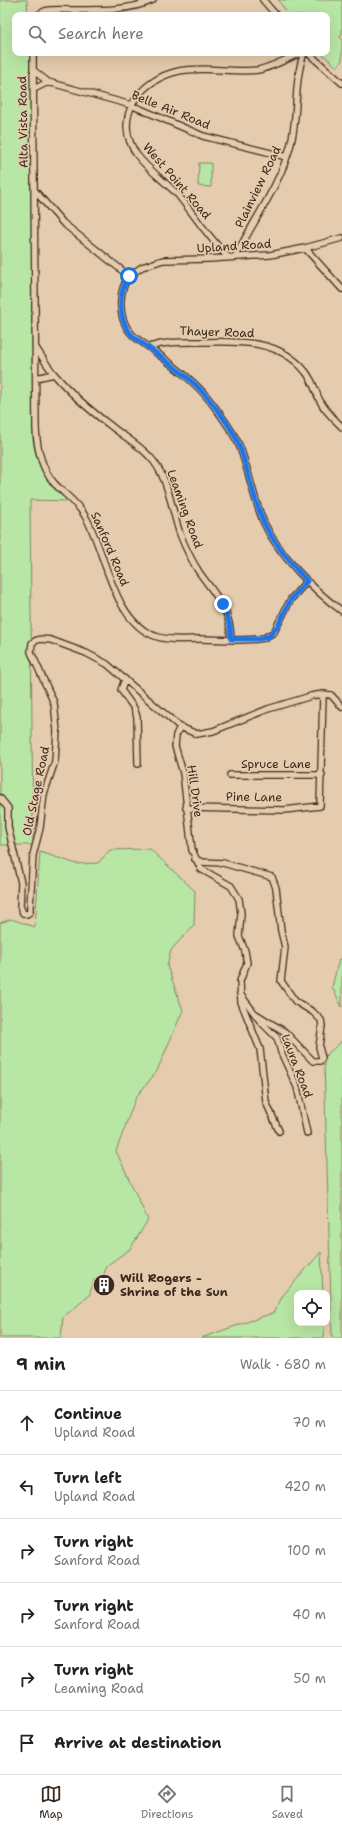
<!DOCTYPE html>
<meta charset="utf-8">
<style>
:root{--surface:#fff;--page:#f6f6f6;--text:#222;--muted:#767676;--line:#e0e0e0;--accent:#3b2a1e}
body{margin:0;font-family:"Shantell Sans",sans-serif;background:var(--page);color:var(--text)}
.controls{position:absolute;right:12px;bottom:12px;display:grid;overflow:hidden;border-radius:8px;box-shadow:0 4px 16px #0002}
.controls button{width:36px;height:36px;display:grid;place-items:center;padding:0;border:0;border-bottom:1px solid var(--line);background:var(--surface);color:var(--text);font:20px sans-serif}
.stop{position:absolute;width:12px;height:12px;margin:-9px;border:3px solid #1a73e8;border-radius:50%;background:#fff}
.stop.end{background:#1a73e8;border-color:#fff;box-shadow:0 1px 4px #0008}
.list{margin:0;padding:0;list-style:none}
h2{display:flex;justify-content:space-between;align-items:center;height:52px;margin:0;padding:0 16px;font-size:17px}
h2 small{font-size:13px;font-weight:400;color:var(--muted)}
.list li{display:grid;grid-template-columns:26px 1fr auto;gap:12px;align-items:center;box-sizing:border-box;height:64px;padding:0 16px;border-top:1px solid var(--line)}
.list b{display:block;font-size:15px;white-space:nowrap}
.list p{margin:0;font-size:13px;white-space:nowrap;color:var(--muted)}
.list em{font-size:13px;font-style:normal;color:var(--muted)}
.icon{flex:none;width:22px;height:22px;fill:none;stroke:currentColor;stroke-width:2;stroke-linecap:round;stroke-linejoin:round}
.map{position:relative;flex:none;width:342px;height:1338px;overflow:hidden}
.search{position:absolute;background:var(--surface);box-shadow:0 4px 16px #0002;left:12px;right:12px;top:12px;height:44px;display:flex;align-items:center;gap:10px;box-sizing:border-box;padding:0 14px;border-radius:8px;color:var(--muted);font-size:15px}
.sheet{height:436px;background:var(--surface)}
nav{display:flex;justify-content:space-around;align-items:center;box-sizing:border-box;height:56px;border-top:1px solid var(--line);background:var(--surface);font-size:11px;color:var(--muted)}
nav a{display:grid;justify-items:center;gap:2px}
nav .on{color:var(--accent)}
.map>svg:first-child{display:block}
</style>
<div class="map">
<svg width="342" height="1338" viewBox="0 0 342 1338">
<rect width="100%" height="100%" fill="#e6ccae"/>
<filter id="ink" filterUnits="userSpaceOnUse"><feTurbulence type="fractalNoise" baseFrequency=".025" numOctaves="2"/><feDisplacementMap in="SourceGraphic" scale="8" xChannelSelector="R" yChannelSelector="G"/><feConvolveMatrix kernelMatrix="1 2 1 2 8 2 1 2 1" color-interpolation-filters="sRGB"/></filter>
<g filter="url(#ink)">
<!-- green -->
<path fill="#b8e6a5" stroke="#7a8862" d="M0 0H27L28 15H15V53H30L33 440C38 468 46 483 68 501L30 500 33 845H0Z
M278 0H342V34L340 37 342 39V60L337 67 321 53H327V15H289Z
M199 163H211V187L198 186Z
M150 849 195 891 194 925 171 950 167 966 183 1010 157 1071 136 1097 116 1151 148 1220 130 1249 106 1266 104 1275 94 1280 89 1296 63 1317 61 1338H0V923L11 919 35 927 40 852 77 864 98 863 110 850Z
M339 959 342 960V1007L332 987Z
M342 1041V1338H332L324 1061 325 1056Z
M321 1252 323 1293H297V1323H324V1338H201L273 1313 284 1294Z"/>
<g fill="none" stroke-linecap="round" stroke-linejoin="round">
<!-- minor casing -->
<g stroke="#3b2a1e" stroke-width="8">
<path id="minor" d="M263 0 276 15
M38 15 45 11 50 10C83 9 122 14 153 0
M33 53 36 429C37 448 41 468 54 483 64 494 77 502 85 516 106 550 112 624 158 637 171 641 187 639 200 639 219 639 246 642 264 638L274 632 291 599 307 581
M308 53 342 83
M33 70 48 82 131 105 203 136 287 157
M34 89 48 82
M35 191 63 223 129 276 142 267 163 260 209 259 270 255 305 248 342 238
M305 248 342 289
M228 257C209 238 195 216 178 195 165 181 148 170 137 155 111 118 140 79 179 71 205 66 232 73 258 70 272 67 287 59 300 53
M235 257C253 222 280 184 290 147 299 116 293 83 304 53
M129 276C119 290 118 313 127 328 133 338 141 341 150 348 171 364 194 380 211 402 221 415 232 430 239 445 249 470 253 498 264 523 279 555 314 591 342 611
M149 347C167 341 184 342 203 342 240 341 280 340 305 371 312 379 315 389 319 399 324 410 333 418 342 427
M36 348C42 357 48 367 55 375 71 394 91 411 111 426 123 436 138 444 149 456 169 476 171 509 180 534 185 547 192 561 199 572 216 596 230 608 231 639
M36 378 54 374
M125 679 121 690 134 708 137 717 138 764
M180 727 176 735 175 746 183 773 192 850 201 869 231 886 239 899 241 914 239 936 245 951 247 963 240 981 241 1002 260 1049 266 1102 279 1131
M230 775H322
M0 798 8 808V827L21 883 20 906 23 913 27 914 30 912V907L33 855 40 828 44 794 55 761 57 731 54 703 31 652 32 643C38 638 43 639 51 640L86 653 107 664 180 727 197 734 213 731 268 709 311 696 323 694 331 695 342 707
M186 808 284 810 320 806 323 694
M195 859 202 862 223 863 272 877 276 888 281 931 285 947 281 981 295 1001 313 1012 321 1020 322 1026 319 1047 322 1058 320 1061H313L285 1032 256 1014
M240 994 261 1022 277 1038 281 1052 297 1087 307 1133"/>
</g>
<!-- minor -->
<use href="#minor" stroke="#e6ccae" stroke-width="5.5"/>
</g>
</g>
<g fill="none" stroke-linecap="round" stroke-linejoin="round" filter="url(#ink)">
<!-- route -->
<path stroke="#1a73e8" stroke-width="5" d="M129 276C118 292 118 318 130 333 136 340 143 343 149 348 169 363 191 378 207 397 219 412 233 429 240 448 249 472 253 498 264 523 274 544 291 564 307 581L291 599 278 626 269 636 259 639H231L230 626 223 604"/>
</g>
<!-- icons -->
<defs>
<g id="building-disc" transform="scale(1.15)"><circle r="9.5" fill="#3b2a1e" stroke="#e6ccae"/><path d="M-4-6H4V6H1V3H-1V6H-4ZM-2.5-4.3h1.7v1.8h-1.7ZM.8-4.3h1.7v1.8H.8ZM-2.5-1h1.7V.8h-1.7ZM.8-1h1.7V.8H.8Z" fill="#fff"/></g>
</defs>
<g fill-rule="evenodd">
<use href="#building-disc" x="104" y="1285"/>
</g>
<g text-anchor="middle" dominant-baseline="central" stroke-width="3.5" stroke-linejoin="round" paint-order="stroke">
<!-- street labels -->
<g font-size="12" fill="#3b2a1e" stroke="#e6ccae">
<text transform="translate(171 110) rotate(22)">Belle Air Road</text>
<text transform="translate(23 122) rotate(-91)">Alta Vista Road</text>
<text transform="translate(177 181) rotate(49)">West Point Road</text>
<text transform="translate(258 187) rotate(-64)">Plainview Road</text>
<text transform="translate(234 246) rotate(-4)">Upland Road</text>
<text transform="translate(217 332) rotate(2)">Thayer Road</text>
<text transform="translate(185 509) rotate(70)">Leaming Road</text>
<text transform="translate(110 549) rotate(67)">Sanford Road</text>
<text x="276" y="764">Spruce Lane</text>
<text transform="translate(36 791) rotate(-78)">Old Stage Road</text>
<text transform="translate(195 791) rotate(82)">Hill Drive</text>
<text transform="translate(254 797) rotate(1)">Pine Lane</text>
<text transform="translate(297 1066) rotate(69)">Laura Road</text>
</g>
<!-- poi labels -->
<g font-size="12" font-weight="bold" fill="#3b2a1e" stroke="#e6ccae" text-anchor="start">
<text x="120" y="1278">Will Rogers -<tspan x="120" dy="14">Shrine of the Sun</tspan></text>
</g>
</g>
</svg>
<div class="controls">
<button><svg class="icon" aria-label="locate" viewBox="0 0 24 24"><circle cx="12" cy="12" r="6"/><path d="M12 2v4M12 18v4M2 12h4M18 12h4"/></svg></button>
</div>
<div class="stop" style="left:129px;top:276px"></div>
<div class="stop end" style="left:223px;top:604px"></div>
<div class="search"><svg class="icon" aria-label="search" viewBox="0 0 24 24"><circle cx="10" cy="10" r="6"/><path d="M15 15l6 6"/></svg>Search here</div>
</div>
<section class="sheet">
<h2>9 min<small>Walk · 680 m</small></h2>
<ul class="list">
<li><svg class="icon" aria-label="ahead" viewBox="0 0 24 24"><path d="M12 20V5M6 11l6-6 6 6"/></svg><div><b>Continue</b><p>Upland Road</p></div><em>70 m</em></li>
<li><svg class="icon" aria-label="left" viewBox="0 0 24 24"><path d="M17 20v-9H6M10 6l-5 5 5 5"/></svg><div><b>Turn left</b><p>Upland Road</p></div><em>420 m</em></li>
<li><svg class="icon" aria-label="right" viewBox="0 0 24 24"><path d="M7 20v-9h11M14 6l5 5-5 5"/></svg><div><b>Turn right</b><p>Sanford Road</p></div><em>100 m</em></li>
<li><svg class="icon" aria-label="right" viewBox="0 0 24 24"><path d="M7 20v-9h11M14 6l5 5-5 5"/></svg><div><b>Turn right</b><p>Sanford Road</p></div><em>40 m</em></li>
<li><svg class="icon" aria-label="right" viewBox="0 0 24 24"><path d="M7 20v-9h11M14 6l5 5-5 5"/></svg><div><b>Turn right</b><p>Leaming Road</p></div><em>50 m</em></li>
<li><svg class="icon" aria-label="arrive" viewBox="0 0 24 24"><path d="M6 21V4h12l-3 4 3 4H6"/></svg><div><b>Arrive at destination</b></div></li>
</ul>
</section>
<nav>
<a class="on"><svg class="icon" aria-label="map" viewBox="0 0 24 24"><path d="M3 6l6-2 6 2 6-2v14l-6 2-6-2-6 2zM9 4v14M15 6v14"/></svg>Map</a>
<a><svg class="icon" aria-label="directions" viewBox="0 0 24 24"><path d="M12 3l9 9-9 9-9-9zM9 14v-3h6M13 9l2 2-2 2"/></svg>Directions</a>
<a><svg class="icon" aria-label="saved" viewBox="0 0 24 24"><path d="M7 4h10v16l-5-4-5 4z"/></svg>Saved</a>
</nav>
